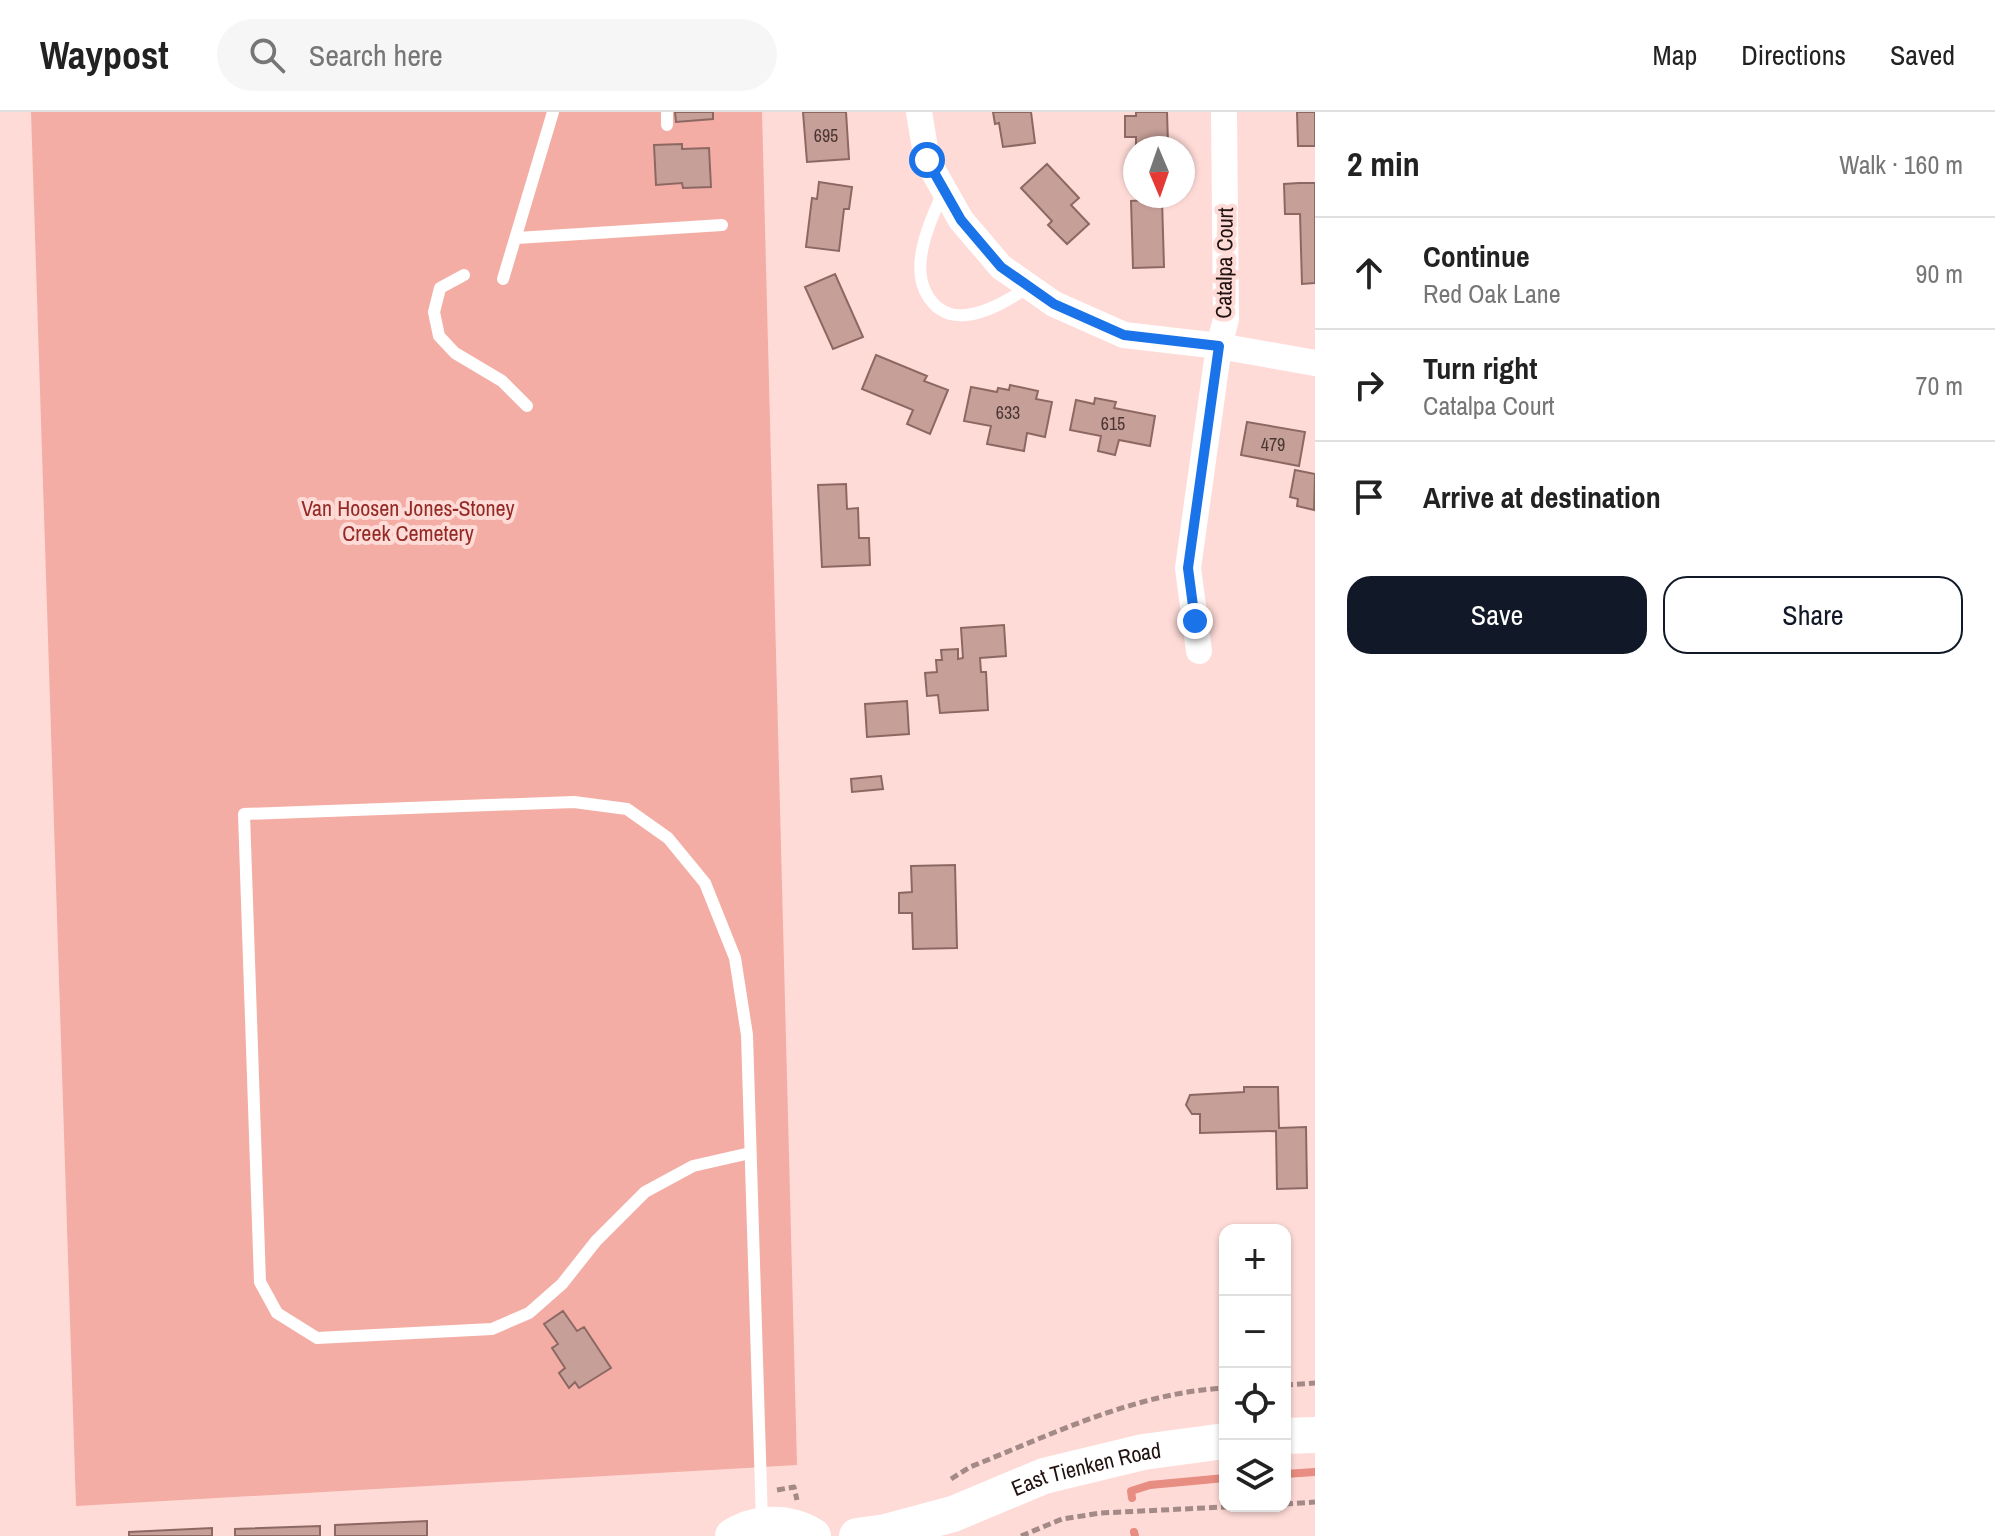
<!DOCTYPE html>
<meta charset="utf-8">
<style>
:root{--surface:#fff;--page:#f6f6f6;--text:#222;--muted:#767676;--line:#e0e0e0;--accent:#111827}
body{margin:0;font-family:"Archivo Narrow",sans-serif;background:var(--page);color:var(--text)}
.controls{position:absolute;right:24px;bottom:24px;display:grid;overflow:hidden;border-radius:16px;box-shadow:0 2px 6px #0004}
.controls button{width:72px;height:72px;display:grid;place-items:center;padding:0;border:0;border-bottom:2px solid var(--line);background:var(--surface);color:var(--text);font:40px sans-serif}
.compass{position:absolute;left:1123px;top:24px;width:72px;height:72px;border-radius:50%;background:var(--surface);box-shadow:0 2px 6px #0004;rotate:178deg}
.stop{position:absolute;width:24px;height:24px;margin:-18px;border:6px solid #1a73e8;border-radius:50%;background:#fff}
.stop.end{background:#1a73e8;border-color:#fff;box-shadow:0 2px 8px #0008}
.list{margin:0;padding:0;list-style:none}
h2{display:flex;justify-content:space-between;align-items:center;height:104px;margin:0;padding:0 32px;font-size:34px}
h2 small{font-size:26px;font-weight:400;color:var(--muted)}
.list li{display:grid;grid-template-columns:52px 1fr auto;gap:24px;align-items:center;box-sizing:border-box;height:112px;padding:0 32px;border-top:2px solid var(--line)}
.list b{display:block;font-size:30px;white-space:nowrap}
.list p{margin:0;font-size:26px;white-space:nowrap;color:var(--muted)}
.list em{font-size:26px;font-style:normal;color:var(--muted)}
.actions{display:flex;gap:16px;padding:24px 32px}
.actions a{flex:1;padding:18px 0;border:2px solid var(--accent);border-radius:24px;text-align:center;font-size:28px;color:var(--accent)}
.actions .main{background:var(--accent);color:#fff}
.icon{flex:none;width:44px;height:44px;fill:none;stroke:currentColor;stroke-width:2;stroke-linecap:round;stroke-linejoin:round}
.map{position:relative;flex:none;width:1315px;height:1424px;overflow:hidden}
header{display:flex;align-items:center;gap:48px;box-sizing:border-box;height:112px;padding:0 40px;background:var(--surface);border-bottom:2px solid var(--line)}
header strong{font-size:38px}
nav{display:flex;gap:44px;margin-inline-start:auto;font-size:28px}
.search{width:560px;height:72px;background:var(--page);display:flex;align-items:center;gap:20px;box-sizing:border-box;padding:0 28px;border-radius:44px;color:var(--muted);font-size:30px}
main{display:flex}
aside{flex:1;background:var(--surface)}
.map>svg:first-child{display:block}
</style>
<header>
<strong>Waypost</strong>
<div class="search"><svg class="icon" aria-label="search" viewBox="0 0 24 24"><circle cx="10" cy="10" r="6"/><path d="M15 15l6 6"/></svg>Search here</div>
<nav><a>Map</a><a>Directions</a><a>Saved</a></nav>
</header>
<main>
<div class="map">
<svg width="1315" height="1424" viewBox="0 0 1315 1424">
<rect width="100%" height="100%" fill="#fedbd7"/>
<!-- green -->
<path fill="#f3ada4" d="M31 0H762L797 1353 76 1394Z"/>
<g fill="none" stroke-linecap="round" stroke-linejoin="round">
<!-- stream -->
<path stroke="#e78d82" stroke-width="8" d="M1285 1362 1315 1360
M1132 1386 1131 1379 1150 1373 1225 1366
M1134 1420 1135 1424"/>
</g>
<!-- building -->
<path fill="#c79f99" stroke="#8d6863" stroke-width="2" d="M675 0H713V7L676 10Z
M803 0H846L849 47 807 50Z
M993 0H1031L1035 31 1003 35 999 11 995 12Z
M1136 0H1167L1168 32H1136V25H1125V4H1136Z
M1297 0H1315V34H1298Z
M682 32V37L709 36 711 75 683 76 682 71 656 73 654 33Z
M1047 52 1079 86 1071 93 1089 112 1067 132 1048 113 1052 109 1021 76Z
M819 70 852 75 849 97H844L839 139 806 135 812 86 817 87Z
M1299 71H1315V171L1302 172 1300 102H1285L1284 72Z
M1162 87 1164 155 1133 156 1131 89Z
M835 162 863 225 833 237 805 175Z
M876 243 927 264 924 269 948 278 930 322 907 312 913 298 862 277Z
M1010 273 1038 279 1036 287 1052 290 1045 325 1027 321 1024 339 987 332 991 314 964 309 971 275 997 280 998 276 1009 278Z
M1095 286 1116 290 1114 296 1155 304 1150 334 1119 328 1115 343 1098 339 1101 324 1070 318 1076 288 1094 292Z
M1247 310 1305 320 1299 354 1241 343Z
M1295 358 1315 362 1314 398 1297 394 1298 387 1290 385Z
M846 372 847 397 858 396 859 426H869L870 453 822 455 818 373Z
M1004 513 1006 544 980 546 981 560H986L988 598 940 601 938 583 927 584 925 561 937 560 936 548H942L941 538 958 537V547L963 546 961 516Z
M907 589 909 622 867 625 865 592Z
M881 664 883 677 852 680 851 667Z
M955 753 957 836 913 837 912 801H899V781L912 780 911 754Z
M1244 975H1278L1279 1016 1306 1015 1307 1076 1277 1077 1276 1019 1200 1021V1002H1192L1186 993 1190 983 1244 980Z
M563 1199 577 1219 584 1215 611 1256 579 1276 575 1270 569 1276 559 1261 565 1256 552 1236 558 1232 544 1212Z
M427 1409V1424H335V1413Z
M320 1414V1424H235V1417Z
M212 1416V1424H129V1420Z"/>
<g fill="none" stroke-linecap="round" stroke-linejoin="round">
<!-- path -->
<path stroke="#a48a87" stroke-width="5" stroke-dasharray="8 4" stroke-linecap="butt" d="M1285 1273 1315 1271
M951 1367 970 1355C1053 1322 1135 1281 1225 1276
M777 1378 794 1375 797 1388
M1285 1392 1315 1390
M1021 1424 1062 1407 1101 1401 1245 1394"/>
<!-- lane -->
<path stroke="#fff" stroke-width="12" d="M667 0V13
M944 78C929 112 903 165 937 195 946 202 954 204 966 203 988 201 1011 186 1029 175
M517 126 722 113
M464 163 440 176 434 200 439 224 455 241 502 269 527 294
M503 167 553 0
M750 1041 693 1054 645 1080 596 1129 562 1172 529 1201 492 1217 317 1226 277 1201 260 1170 244 702 574 690 627 697 668 726 705 771 735 846 747 923 762 1410"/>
<!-- street -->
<path stroke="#fff" stroke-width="26" d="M919 0 927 48 961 108 1001 155 1054 192 1124 223 1219 234 1315 251
M1199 539 1188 456 1219 234 1226 207 1224 0"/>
<!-- secondary -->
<g stroke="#fff" stroke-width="36">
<path d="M1285 1324 1315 1323"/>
<path d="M733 1424C757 1409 789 1409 813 1424"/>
<path id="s1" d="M857 1424 886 1420 953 1402 1044 1364 1143 1340 1225 1329"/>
</g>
</g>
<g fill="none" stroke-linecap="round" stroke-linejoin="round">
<!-- route -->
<path stroke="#1a73e8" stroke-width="10" d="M927 48 961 108 1001 155 1054 192 1124 223 1219 234 1188 456 1195 509"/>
</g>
<g text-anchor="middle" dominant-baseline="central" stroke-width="8" stroke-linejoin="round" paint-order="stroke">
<!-- number labels -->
<g font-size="18" fill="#4a3633">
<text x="826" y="23">695</text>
<text x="1008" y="300">633</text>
<text x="1113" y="311">615</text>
<text x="1273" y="332">479</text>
</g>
<!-- street labels -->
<g font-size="22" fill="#211311" stroke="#fedbd7">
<text transform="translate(1224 151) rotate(-89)">Catalpa Court</text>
<text stroke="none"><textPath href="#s1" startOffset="240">East Tienken Road</textPath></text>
</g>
<!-- park labels -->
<g font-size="22" fill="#942a25" stroke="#fedbd7">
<text x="408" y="396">Van Hoosen Jones-Stoney<tspan x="408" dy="25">Creek Cemetery</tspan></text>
</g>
</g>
</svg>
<div class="controls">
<button>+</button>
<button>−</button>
<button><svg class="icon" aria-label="locate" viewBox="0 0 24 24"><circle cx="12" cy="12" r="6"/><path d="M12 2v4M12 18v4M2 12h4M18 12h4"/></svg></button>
<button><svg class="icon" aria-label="layers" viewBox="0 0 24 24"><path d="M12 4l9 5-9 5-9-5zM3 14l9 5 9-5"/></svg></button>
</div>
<svg class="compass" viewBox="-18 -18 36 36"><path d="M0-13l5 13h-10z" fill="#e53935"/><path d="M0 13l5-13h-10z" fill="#767676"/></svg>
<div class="stop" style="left:927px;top:48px"></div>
<div class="stop end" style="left:1195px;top:509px"></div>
</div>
<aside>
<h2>2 min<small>Walk · 160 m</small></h2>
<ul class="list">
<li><svg class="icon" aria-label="ahead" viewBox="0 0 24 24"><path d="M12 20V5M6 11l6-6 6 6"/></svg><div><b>Continue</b><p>Red Oak Lane</p></div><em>90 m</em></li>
<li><svg class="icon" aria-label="right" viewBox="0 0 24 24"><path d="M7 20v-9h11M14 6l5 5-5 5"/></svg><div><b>Turn right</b><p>Catalpa Court</p></div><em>70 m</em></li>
<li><svg class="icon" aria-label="arrive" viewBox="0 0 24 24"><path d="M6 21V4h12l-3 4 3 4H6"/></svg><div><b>Arrive at destination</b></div></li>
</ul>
<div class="actions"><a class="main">Save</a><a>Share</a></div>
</aside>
</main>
